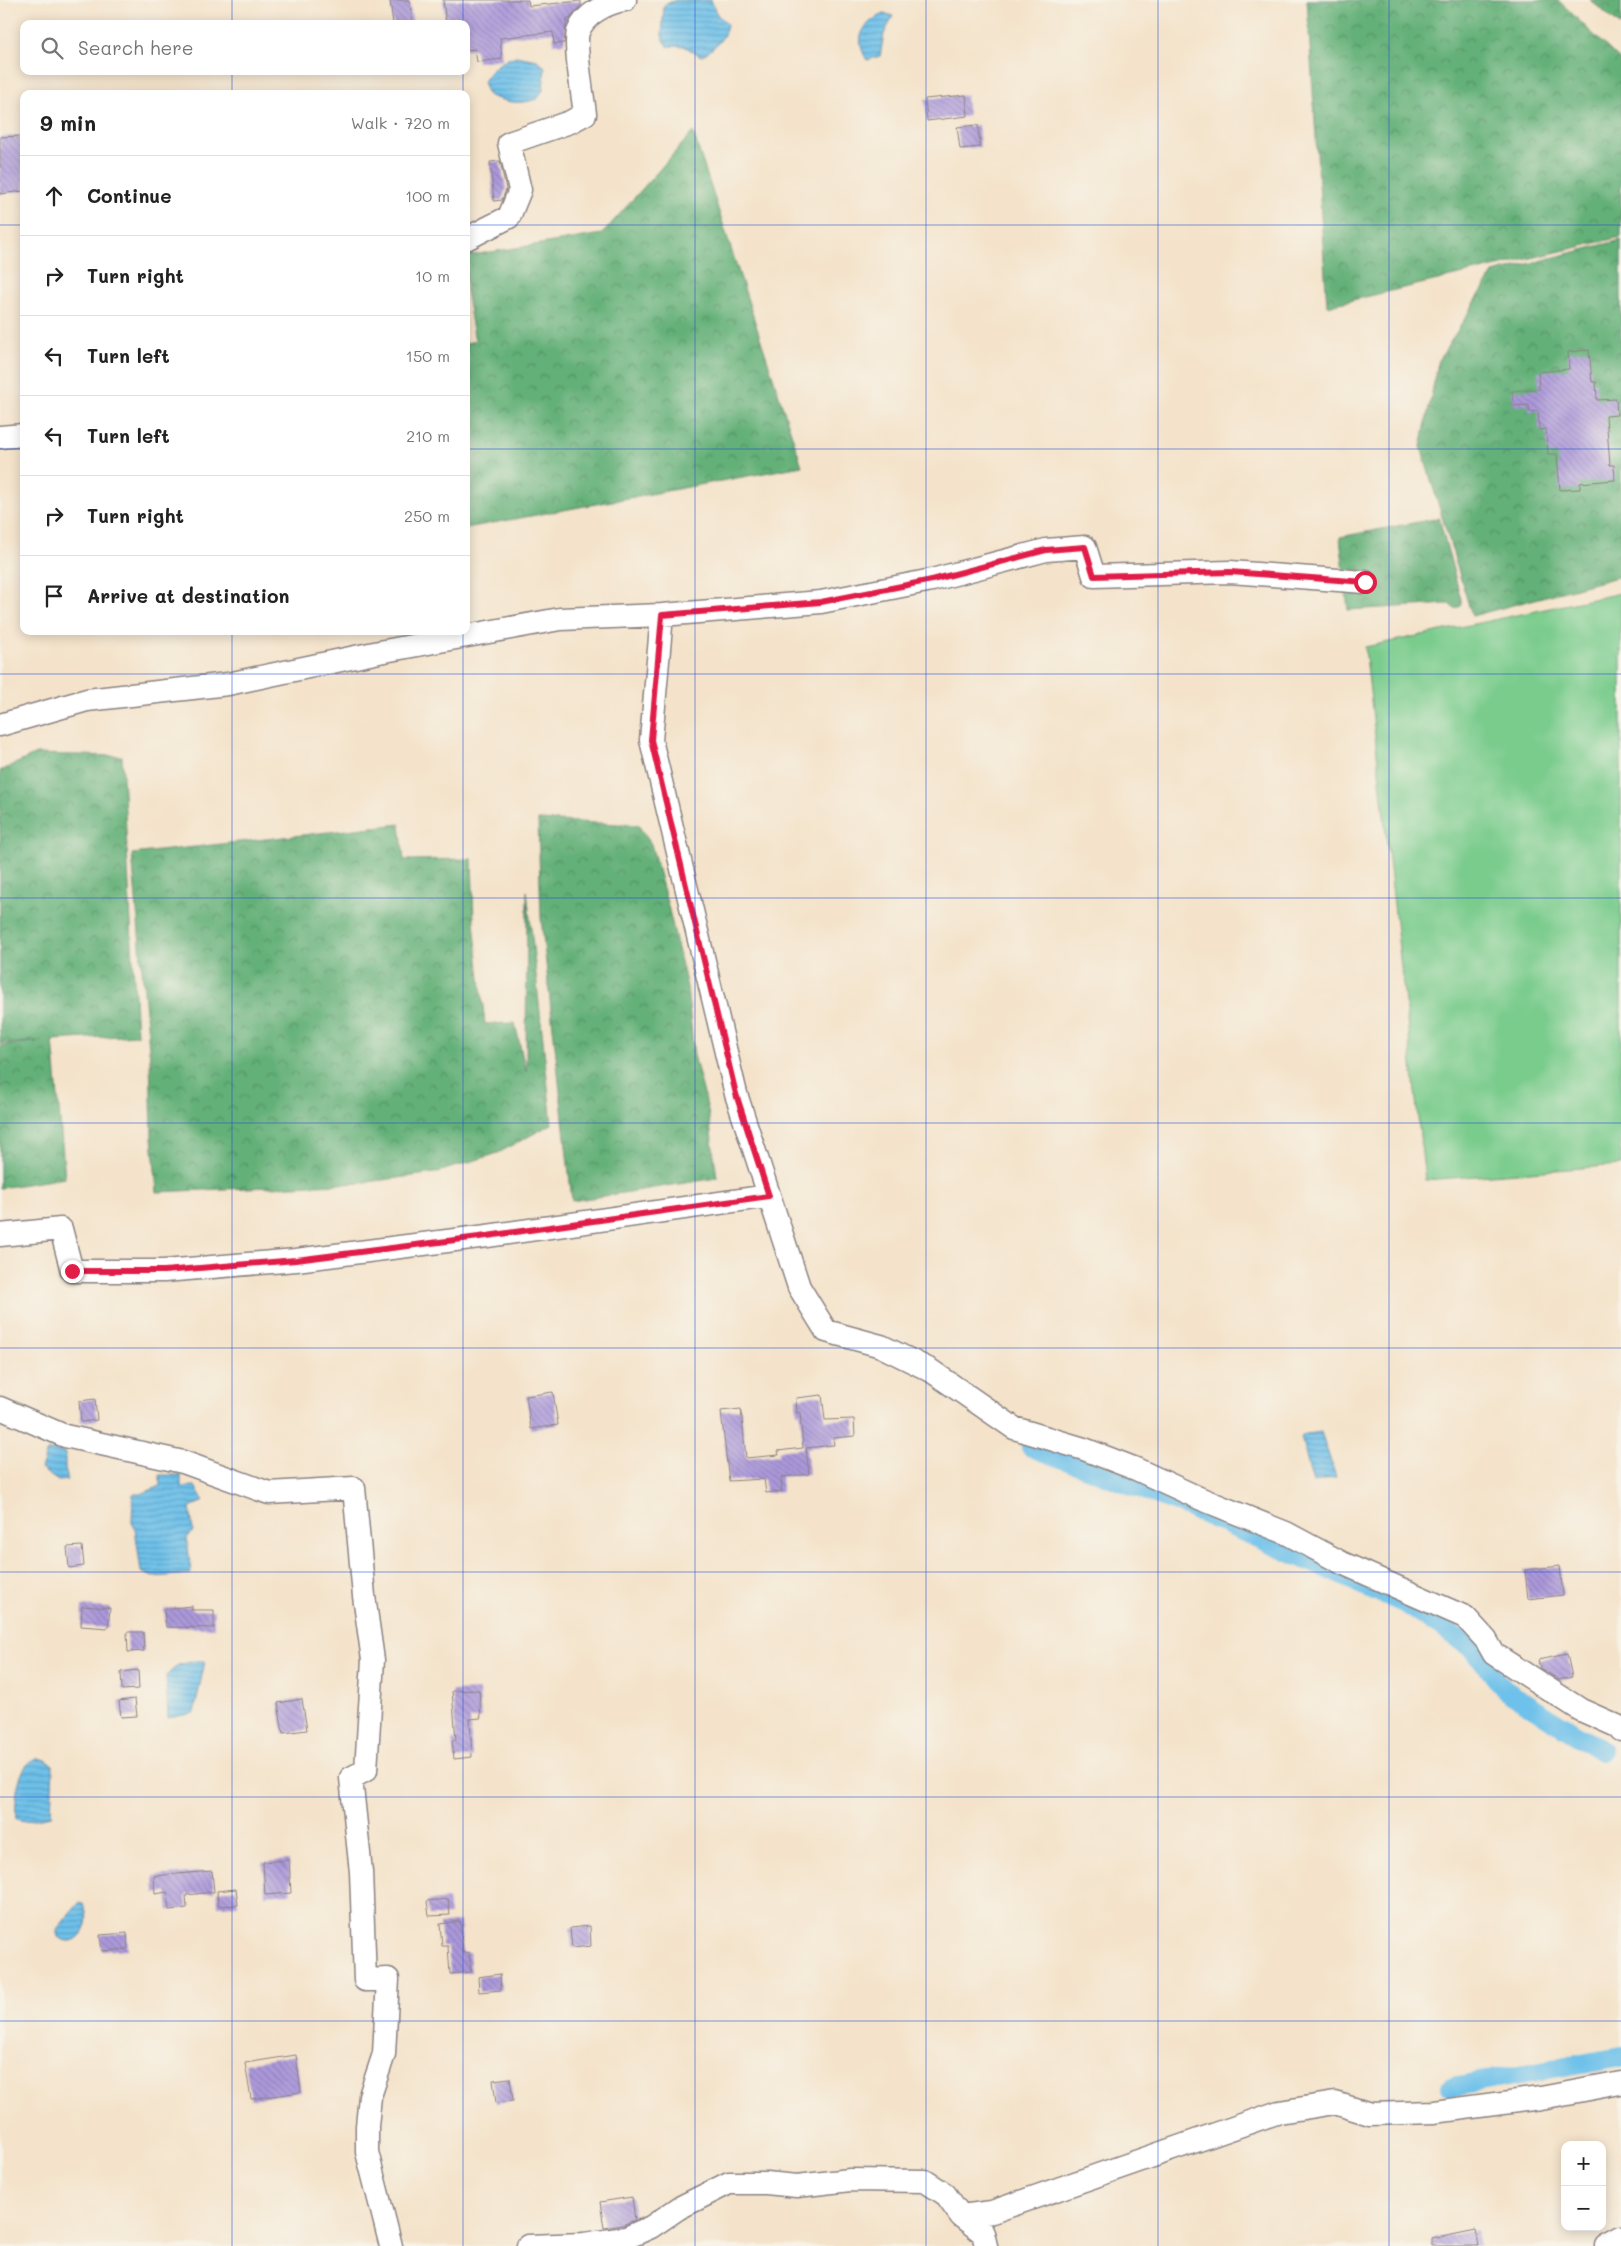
<!DOCTYPE html>
<meta charset="utf-8">
<style>
:root{--surface:#fff;--page:#f6f6f6;--text:#222;--muted:#767676;--line:#e0e0e0}
body{margin:0;font-family:Mali,sans-serif;background:var(--page);color:var(--text)}
.controls{position:absolute;right:15px;bottom:15px;display:grid;overflow:hidden;border-radius:10px;box-shadow:0 2px 12px #0003}
.controls button{width:45px;height:45px;display:grid;place-items:center;padding:0;border:0;border-bottom:1px solid var(--line);background:var(--surface);color:var(--text);font:25px sans-serif}
.stop{position:absolute;width:15px;height:15px;margin:-11px;border:4px solid #e11d48;border-radius:50%;background:#fff}
.stop.end{background:#e11d48;border-color:#fff;box-shadow:0 1px 5px #0008}
.list{margin:0;padding:0;list-style:none}
h2{display:flex;justify-content:space-between;align-items:center;height:65px;margin:0;padding:0 20px;font-size:21px}
h2 small{font-size:16px;font-weight:400;color:var(--muted)}
.list li{display:grid;grid-template-columns:32px 1fr auto;gap:15px;align-items:center;box-sizing:border-box;height:80px;padding:0 20px;border-top:1px solid var(--line)}
.list b{display:block;font-size:19px;white-space:nowrap}
.list em{font-size:16px;font-style:normal;color:var(--muted)}
.icon{flex:none;width:28px;height:28px;fill:none;stroke:currentColor;stroke-width:2;stroke-linecap:round;stroke-linejoin:round}
.map{position:relative;flex:none;width:1621px;height:2246px;overflow:hidden}
.search{position:absolute;background:var(--surface);box-shadow:0 2px 12px #0003;left:20px;top:20px;width:450px;height:55px;display:flex;align-items:center;gap:12px;box-sizing:border-box;padding:0 18px;border-radius:10px;color:var(--muted);font-size:19px}
.panel{position:absolute;background:var(--surface);box-shadow:0 2px 12px #0003;left:20px;top:90px;width:450px;height:545px;border-radius:10px}
.map>svg:first-child{display:block}
</style>
<div class="map">
<svg width="1621" height="2246" viewBox="0 0 1621 2246">
<defs>
<pattern id="forest-crowns" width="20" height="18" patternUnits="userSpaceOnUse" patternTransform="scale(1.25)"><rect width="20" height="18" fill="#63b078"/><path d="M2 6a3 3 0 1 1 6 0M12 15a3 3 0 1 1 6 0" fill="none" stroke="#518f64"/></pattern>
<pattern id="water-rules" width="6" height="5" patternUnits="userSpaceOnUse" patternTransform="scale(1.25)"><rect width="6" height="5" fill="#6ec1ea"/><path d="M0 2.5h6" fill="none" stroke="#5a9cbf"/></pattern>
<pattern id="building-back-hatch" width="6" height="6" patternUnits="userSpaceOnUse" patternTransform="scale(1.25)"><rect width="6" height="6" fill="#ac99db"/><path d="M-1 5l2 2M0 0l6 6M5-1l2 2" fill="none" stroke="#8c7cb3"/></pattern>
</defs>
<rect width="100%" height="100%" fill="#f7f3e8"/>
<filter id="ink" filterUnits="userSpaceOnUse"><feTurbulence type="fractalNoise" baseFrequency=".02" numOctaves="2"/><feDisplacementMap in="SourceGraphic" scale="10" xChannelSelector="R" yChannelSelector="G"/><feConvolveMatrix kernelMatrix="1 2 1 2 8 2 1 2 1" color-interpolation-filters="sRGB"/></filter>
<filter id="wash" filterUnits="userSpaceOnUse"><feTurbulence type="fractalNoise" baseFrequency=".0096" numOctaves="4" result="noise"/><feDisplacementMap in="SourceGraphic" scale="20" xChannelSelector="R" yChannelSelector="G"/><feGaussianBlur stdDeviation="1.12" result="paint"/><feColorMatrix in="noise" values="0 0 0 0 0 0 0 0 0 0 0 0 0 0 0 0 0 1.4 0 .05"/><feComposite in="paint" operator="in"/></filter>
<g filter="url(#wash)">
<rect width="100%" height="100%" fill="#f4e3ca"/>
<!-- grass -->
<path fill="#7acc8d" stroke="#4e7764" d="M1621 593V1165L1425 1180 1365 647Z"/>
<!-- forest -->
<path fill="url(#forest-crowns)" stroke="#42695a" d="M1307 0H1558L1621 61V237L1327 306Z
M1590 0H1621V26Z
M693 132 802 466 466 528V343L475 341 466 291V256L602 234Z
M1621 240V576L1472 616 1421 447 1438 362 1493 273Z
M1439 518 1461 599V606L1455 609 1449 604 1348 610 1340 537Z
M36 754 122 756 137 1035 53 1040 65 1178 0 1188V1046L42 1041 0 1044V771Z
M538 820 638 825 651 844 669 910 687 987 694 1055 708 1110 717 1178 572 1201 541 918Z
M400 824 404 860 472 859 474 922 485 1024 515 1023 526 1072 527 891 552 1124 498 1153 435 1173 360 1183 157 1192 152 1137 150 1059 132 854Z"/>
<!-- water -->
<path fill="url(#water-rules)" stroke="#487292" d="M676 0H711L717 14 727 24C726 38 713 50 701 56L684 46H667L662 36 664 5Z
M884 13 893 16 884 34 880 56 867 60C853 37 863 24 884 13Z
M516 56 537 60 545 67 543 90 537 99C520 105 504 102 488 95L483 82C489 70 503 59 516 56Z
M1321 1432 1336 1477 1313 1483 1301 1437 1306 1434Z
M58 1450 65 1453V1469L68 1480 58 1481 41 1469 47 1451Z
M160 1475H181V1487L195 1486 204 1501 190 1507 193 1531 187 1538 191 1574 153 1577 141 1572 135 1528 132 1523 133 1494H141L160 1486Z
M195 1661H205L194 1713 168 1718 166 1676 178 1665Z
M37 1758 46 1760 53 1765 51 1816 25 1821 16 1819C15 1803 16 1778 27 1765 30 1762 34 1760 37 1758Z
M79 1903 83 1904C94 1922 79 1952 58 1937L57 1929Z"/>
<g fill="none" stroke-linecap="round" stroke-linejoin="round">
<!-- canal -->
<path stroke="#6ec1ea" stroke-width="20" d="M1031 1447 1179 1503 1406 1604 1474 1649 1505 1690 1602 1751
M1451 2087 1621 2057"/>
</g>
<g id="blocks">
<!-- building -->
<path fill="url(#building-back-hatch)" d="M390 0H409L413 24H393Z
M443 0H528L529 6 581 1V5L570 19H567L564 43 554 44 553 32 500 38 502 59 477 62 475 49 466 50V24H446Z
M966 95 968 116 927 121 925 99Z
M978 125 980 147 960 149 957 127Z
M20 136 24 161V191L0 194V137Z
M500 161 506 189 502 200 494 201 490 162Z
M1589 350 1592 382H1596L1597 400 1616 399 1617 415 1606 416 1610 465H1614L1615 480 1580 483V489L1560 490 1557 454H1548L1546 429 1539 430 1538 411 1529 412V405L1513 406 1512 391 1539 389 1538 372 1569 369 1568 352Z
M553 1392 558 1425 531 1429 526 1396Z
M822 1395 825 1420 854 1419 855 1436 833 1438 834 1445 806 1448 809 1474 781 1477 782 1491 766 1493 764 1479 729 1481 721 1411 741 1409 746 1458 779 1455 778 1451 803 1448 800 1412 797 1413 796 1398Z
M95 1399 97 1420 81 1422 79 1401Z
M82 1546 84 1566 69 1568 67 1547Z
M1560 1566 1563 1595 1528 1599 1525 1570Z
M82 1606 110 1608 108 1628 81 1626Z
M192 1606V1610H214V1628L166 1627 164 1609Z
M127 1632H143L144 1651 128 1652Z
M1567 1654 1572 1677 1559 1680 1540 1668 1538 1660Z
M138 1670 139 1689 122 1690 121 1672Z
M479 1690 481 1718 470 1719 472 1757 454 1759 452 1740H456L452 1691Z
M135 1699 137 1716 121 1717 119 1701Z
M302 1699 307 1730 283 1733 278 1703Z
M289 1860 291 1893 265 1895 263 1862Z
M212 1871 214 1892 186 1895 187 1908 169 1910 167 1892 155 1894 154 1876Z
M236 1889 238 1905 218 1906 217 1891Z
M448 1899 450 1915 429 1916 427 1901Z
M460 1921 463 1953 469 1952 471 1972 450 1974 448 1946H442L440 1924Z
M590 1926 591 1946 572 1948 570 1928Z
M127 1933 128 1949 102 1951 100 1935Z
M500 1974 501 1990 479 1992 478 1977Z
M296 2055 301 2092 251 2099 245 2063Z
M510 2078 513 2101 496 2103 493 2080Z
M632 2197 635 2220 622 2225 604 2228 600 2202Z
M1476 2230 1479 2246H1432V2239Z"/>
</g>
</g>
<g filter="url(#ink)">
<use href="#blocks" fill-opacity="0" stroke="#8b8282" stroke-width="1"/>
<g fill="none" stroke-linecap="round" stroke-linejoin="round">
<!-- minor casing -->
<g stroke="#8b8282" stroke-width="25">
<path id="minor" d="M466 239 509 217 520 190 509 143 570 122 585 114C583 97 574 45 578 32 585 13 607 3 625 0
M0 437 24 435
M662 615 651 740 736 1094 799 1287 826 1331 881 1346 930 1370 1014 1428 1084 1449 1136 1469 1199 1498 1286 1533 1342 1563 1465 1617 1486 1640 1494 1654 1581 1710 1617 1726 1621 1730
M0 725 87 700 228 684 379 652 560 619 662 615 821 602 932 580 1046 550 1085 547 1094 576 1230 572 1365 582
M0 1235 61 1229 72 1271H164L296 1260 487 1236 769 1196
M0 1408 65 1436 183 1462 269 1493 354 1488 364 1596 373 1660 366 1770 351 1778 361 1872 365 1980 388 1979 384 2054 370 2096 367 2126V2152L391 2246
M961 2216 983 2233 986 2246
M528 2246 584 2244 626 2238 651 2227 679 2208 729 2183H766L797 2186 850 2180 925 2181 945 2194 961 2216 992 2212 1279 2112 1335 2103 1370 2114 1434 2112 1541 2098 1621 2083
M1606 2246 1621 2238"/>
</g>
<!-- minor -->
<use href="#minor" stroke="#fff" stroke-width="22"/>
</g>
</g>
<g fill="none" stroke-linecap="round" stroke-linejoin="round" filter="url(#ink)">
<!-- route -->
<path stroke="#e11d48" stroke-width="6" d="M72 1271H164L296 1260 487 1236 769 1196 736 1094 651 740 662 615 821 602 932 580 1046 550 1085 547 1094 576 1230 572 1365 582"/>
</g>
<!-- grid -->
<path fill="none" stroke="#1d4ed8" stroke-width="1" stroke-opacity="0.55" d="M232 0V24M463 0V24M695 0V2246M926 0V2246M1158 0V2246M1389 0V2246M232 71V94M463 71V94M0 225H24M466 225H1621M0 449H24M466 449H1621M232 631V2246M463 631V2246M0 674H1621M0 898H1621M0 1123H1621M0 1348H1621M0 1572H1621M0 1797H1621M0 2021H1621"/>
</svg>
<div class="controls">
<button>+</button>
<button>−</button>
</div>
<div class="stop" style="left:1365px;top:582px"></div>
<div class="stop end" style="left:72px;top:1271px"></div>
<div class="search"><svg class="icon" aria-label="search" viewBox="0 0 24 24"><circle cx="10" cy="10" r="6"/><path d="M15 15l6 6"/></svg>Search here</div>
<section class="panel">
<h2>9 min<small>Walk · 720 m</small></h2>
<ul class="list">
<li><svg class="icon" aria-label="ahead" viewBox="0 0 24 24"><path d="M12 20V5M6 11l6-6 6 6"/></svg><div><b>Continue</b></div><em>100 m</em></li>
<li><svg class="icon" aria-label="right" viewBox="0 0 24 24"><path d="M7 20v-9h11M14 6l5 5-5 5"/></svg><div><b>Turn right</b></div><em>10 m</em></li>
<li><svg class="icon" aria-label="left" viewBox="0 0 24 24"><path d="M17 20v-9H6M10 6l-5 5 5 5"/></svg><div><b>Turn left</b></div><em>150 m</em></li>
<li><svg class="icon" aria-label="left" viewBox="0 0 24 24"><path d="M17 20v-9H6M10 6l-5 5 5 5"/></svg><div><b>Turn left</b></div><em>210 m</em></li>
<li><svg class="icon" aria-label="right" viewBox="0 0 24 24"><path d="M7 20v-9h11M14 6l5 5-5 5"/></svg><div><b>Turn right</b></div><em>250 m</em></li>
<li><svg class="icon" aria-label="arrive" viewBox="0 0 24 24"><path d="M6 21V4h12l-3 4 3 4H6"/></svg><div><b>Arrive at destination</b></div></li>
</ul>
</section>
</div>
